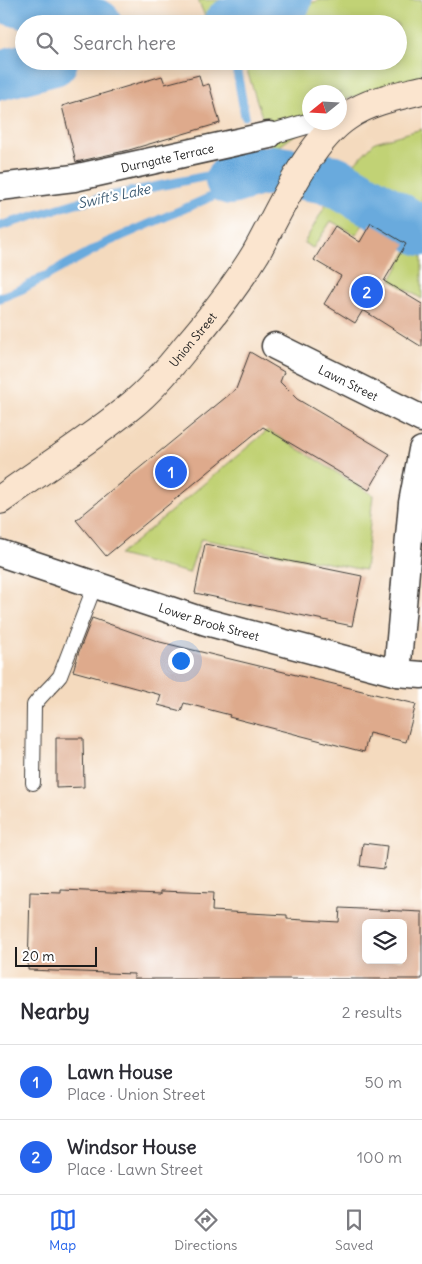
<!DOCTYPE html>
<meta charset="utf-8">
<style>
:root{--surface:#fff;--page:#f2f2f3;--text:#2b2b33;--muted:#7c7c81;--line:#e1e1e2;--accent:#2563eb}
body{margin:0;font-family:Delius,sans-serif;background:var(--page);color:var(--text)}
.controls{position:absolute;right:15px;bottom:15px;display:grid;overflow:hidden;border-radius:8px;box-shadow:0 2px 12px #0003}
.controls button{width:45px;height:45px;display:grid;place-items:center;padding:0;border:0;border-bottom:1px solid var(--line);background:var(--surface);color:var(--text);font:25px sans-serif}
.compass{position:absolute;left:302px;top:85px;width:45px;height:45px;border-radius:50%;background:var(--surface);box-shadow:0 2px 12px #0003;rotate:252deg}
.scale{position:absolute;left:15px;bottom:12px;width:82px;box-sizing:border-box;padding-left:5px;border:2px solid #1c1c1c;border-top:0;font-size:14px;line-height:18px;white-space:nowrap;color:#1c1c1c;-webkit-text-stroke:4px #fff;paint-order:stroke}
.you{position:absolute;left:180px;top:660px;width:18px;height:18px;margin:-12px;border:4px solid #fff;border-radius:50%;background:#1a73e8;box-shadow:0 0 0 8px #1a73e833}
.badge{display:grid;place-items:center;width:32px;height:32px;border-radius:50%;background:var(--accent);color:#fff;font-size:16px;font-weight:700}
.pin{position:absolute;translate:-50% -50%;border:2px solid #fff;box-shadow:0 1px 5px #0006}
.list{margin:0;padding:0;list-style:none}
h2{display:flex;justify-content:space-between;align-items:center;height:65px;margin:0;padding:0 20px;font-size:21px}
h2 small{font-size:16px;font-weight:400;color:var(--muted)}
.list li{display:grid;grid-template-columns:32px 1fr auto;gap:15px;align-items:center;box-sizing:border-box;height:75px;padding:0 20px;border-top:1px solid var(--line)}
.list b{display:block;font-size:19px;white-space:nowrap}
.list p{margin:0;font-size:16px;white-space:nowrap;color:var(--muted)}
.list em{font-size:16px;font-style:normal;color:var(--muted)}
.icon{flex:none;width:28px;height:28px;fill:none;stroke:currentColor;stroke-width:2;stroke-linecap:round;stroke-linejoin:round}
.map{position:relative;flex:none;width:422px;height:979px;overflow:hidden}
.search{position:absolute;background:var(--surface);box-shadow:0 2px 12px #0003;left:15px;right:15px;top:15px;height:55px;display:flex;align-items:center;gap:12px;box-sizing:border-box;padding:0 18px;border-radius:28px;color:var(--muted);font-size:19px}
.sheet{height:215px;background:var(--surface)}
nav{display:flex;justify-content:space-around;align-items:center;box-sizing:border-box;height:70px;border-top:1px solid var(--line);background:var(--surface);font-size:14px;color:var(--muted)}
nav a{display:grid;justify-items:center;gap:2px}
nav .on{color:var(--accent)}
.map>svg:first-child{display:block}
</style>
<div class="map">
<svg width="422" height="979" viewBox="0 0 422 979">
<rect width="100%" height="100%" fill="#fff"/>
<filter id="ink" filterUnits="userSpaceOnUse"><feTurbulence type="fractalNoise" baseFrequency=".02" numOctaves="2"/><feDisplacementMap in="SourceGraphic" scale="10" xChannelSelector="R" yChannelSelector="G"/><feConvolveMatrix kernelMatrix="1 2 1 2 8 2 1 2 1" color-interpolation-filters="sRGB"/></filter>
<filter id="wash" filterUnits="userSpaceOnUse"><feTurbulence type="fractalNoise" baseFrequency=".0096" numOctaves="4" result="noise"/><feDisplacementMap in="SourceGraphic" scale="20" xChannelSelector="R" yChannelSelector="G"/><feGaussianBlur stdDeviation="1.12" result="paint"/><feColorMatrix in="noise" values="0 0 0 0 0 0 0 0 0 0 0 0 0 0 0 0 0 1.4 0 .05"/><feComposite in="paint" operator="in"/></filter>
<g filter="url(#wash)">
<rect width="100%" height="100%" fill="#f4dabe"/>
<!-- green -->
<path fill="#c1d275" stroke="#6e7748" d="M198 0H258L207 21Z
M320 0H422V77L340 101V92H310L311 123 273 151 244 61H398V24H247Z
M422 129V299L391 280 409 247 368 217 356 235 331 221 313 248 304 243 337 185 350 168 375 142Z
M268 430 373 495 365 570 201 539 189 573 119 555Z"/>
<g fill="none" stroke-linecap="round" stroke-linejoin="round">
<!-- stream -->
<path stroke="#69aadd" stroke-width="9" d="M235 61 245 116
M254 161 256 172
M0 226 76 203 212 175 230 180
M0 298 22 289 108 242 213 196 230 180"/>
<!-- river -->
<path stroke="#69aadd" stroke-width="50" d="M10 0 97 24
M228 24 287 0
M0 75 53 61
M230 180 256 172 273 170 334 180 422 231"/>
</g>
<g id="blocks">
<!-- building -->
<path fill="#deaa8c" fill-rule="evenodd" d="M199 75 202 86 209 84 220 123 129 150 76 162 62 106 162 76 165 84Z
M371 223 406 244 384 281 422 304V347L363 310 355 323 324 304 341 276 314 260 335 226 360 242Z
M250 352 284 372 280 382 297 399 390 454 369 490 263 427 106 556 76 520 236 389Z
M205 544 362 576 352 626 195 593Z
M92 618 160 642 416 704 406 742 369 733 364 752 229 717 230 715 184 703 181 711 158 705 161 695 73 671 78 654Z
M56 738H83L84 787 56 788Z
M363 843 387 846 384 869 360 866Z
M61 890 161 894V891L213 893 212 911 287 915V919L339 922 340 908 422 912V979H134V974L28 970 30 892 61 893ZM366 923H403V960H366Z"/>
</g>
</g>
<g filter="url(#ink)">
<use href="#blocks" fill-opacity="0" stroke="#3c3834" stroke-width="1"/>
<g fill="none" stroke-linecap="round" stroke-linejoin="round">
<!-- service casing -->
<g stroke="#3c3834" stroke-width="16">
<path id="service" d="M33 783 34 705C42 694 52 686 60 676L95 585"/>
</g>
<!-- pedestrian casing -->
<g stroke="#3c3834" stroke-width="22">
<path id="pedestrian" d="M269 135 310 123 320 129H331"/>
</g>
<!-- minor casing -->
<g stroke="#3c3834" stroke-width="29">
<g id="minor">
<path id="s1" d="M0 187 74 178 269 135"/>
<path id="s2" d="M275 346 422 419"/>
<path id="s3" d="M0 553 206 622 397 673 422 675"/>
<path d="M397 673 412 503 422 450"/>
</g>
</g>
<!-- secondary casing -->
<g stroke="#3c3834" stroke-width="30">
<g id="secondary">
<path id="s4" d="M0 500C44 468 90 440 132 405 152 389 170 367 186 347 211 318 236 286 256 253 280 211 307 143 348 116 369 101 397 96 422 90"/>
</g>
</g>
<!-- service -->
<use href="#service" stroke="#fff" stroke-width="14"/>
<!-- pedestrian -->
<use href="#pedestrian" stroke="#fff" stroke-width="20"/>
<!-- minor -->
<use href="#minor" stroke="#fff" stroke-width="26"/>
<!-- secondary -->
<use href="#secondary" stroke="#fbe5cf" stroke-width="28"/>
</g>
</g>
<g text-anchor="middle" dominant-baseline="central" stroke-width="4.5" stroke-linejoin="round" paint-order="stroke">
<!-- street labels -->
<g font-size="12" fill="#1c1c1c" stroke="#fff">
<text stroke="none"><textPath href="#s1" startOffset="170">Durngate Terrace</textPath></text>
<text stroke="none"><textPath href="#s4" startOffset="252">Union Street</textPath></text>
<text stroke="none"><textPath href="#s2" startOffset="82">Lawn Street</textPath></text>
<text stroke="none"><textPath href="#s3" startOffset="220">Lower Brook Street</textPath></text>
</g>
<!-- water labels -->
<g font-size="14" font-style="italic" fill="#3f5c73" stroke="#fff">
<text transform="translate(114 196) rotate(-12)">Swift's Lake</text>
</g>
</g>
</svg>
<div class="controls">
<button><svg class="icon" aria-label="layers" viewBox="0 0 24 24"><path d="M12 4l9 5-9 5-9-5zM3 14l9 5 9-5"/></svg></button>
</div>
<svg class="compass" viewBox="-18 -18 36 36"><path d="M0-13l5 13h-10z" fill="#e53935"/><path d="M0 13l5-13h-10z" fill="#7c7c81"/></svg>
<div class="scale">20 m</div>
<div class="you"></div>
<div class="pin badge" style="left:171px;top:472px">1</div>
<div class="pin badge" style="left:367px;top:292px">2</div>
<div class="search"><svg class="icon" aria-label="search" viewBox="0 0 24 24"><circle cx="10" cy="10" r="6"/><path d="M15 15l6 6"/></svg>Search here</div>
</div>
<section class="sheet">
<h2>Nearby<small>2 results</small></h2>
<ul class="list">
<li><span class="badge">1</span><div><b>Lawn House</b><p>Place · Union Street</p></div><em>50 m</em></li>
<li><span class="badge">2</span><div><b>Windsor House</b><p>Place · Lawn Street</p></div><em>100 m</em></li>
</ul>
</section>
<nav>
<a class="on"><svg class="icon" aria-label="map" viewBox="0 0 24 24"><path d="M3 6l6-2 6 2 6-2v14l-6 2-6-2-6 2zM9 4v14M15 6v14"/></svg>Map</a>
<a><svg class="icon" aria-label="directions" viewBox="0 0 24 24"><path d="M12 3l9 9-9 9-9-9zM9 14v-3h6M13 9l2 2-2 2"/></svg>Directions</a>
<a><svg class="icon" aria-label="saved" viewBox="0 0 24 24"><path d="M7 4h10v16l-5-4-5 4z"/></svg>Saved</a>
</nav>
